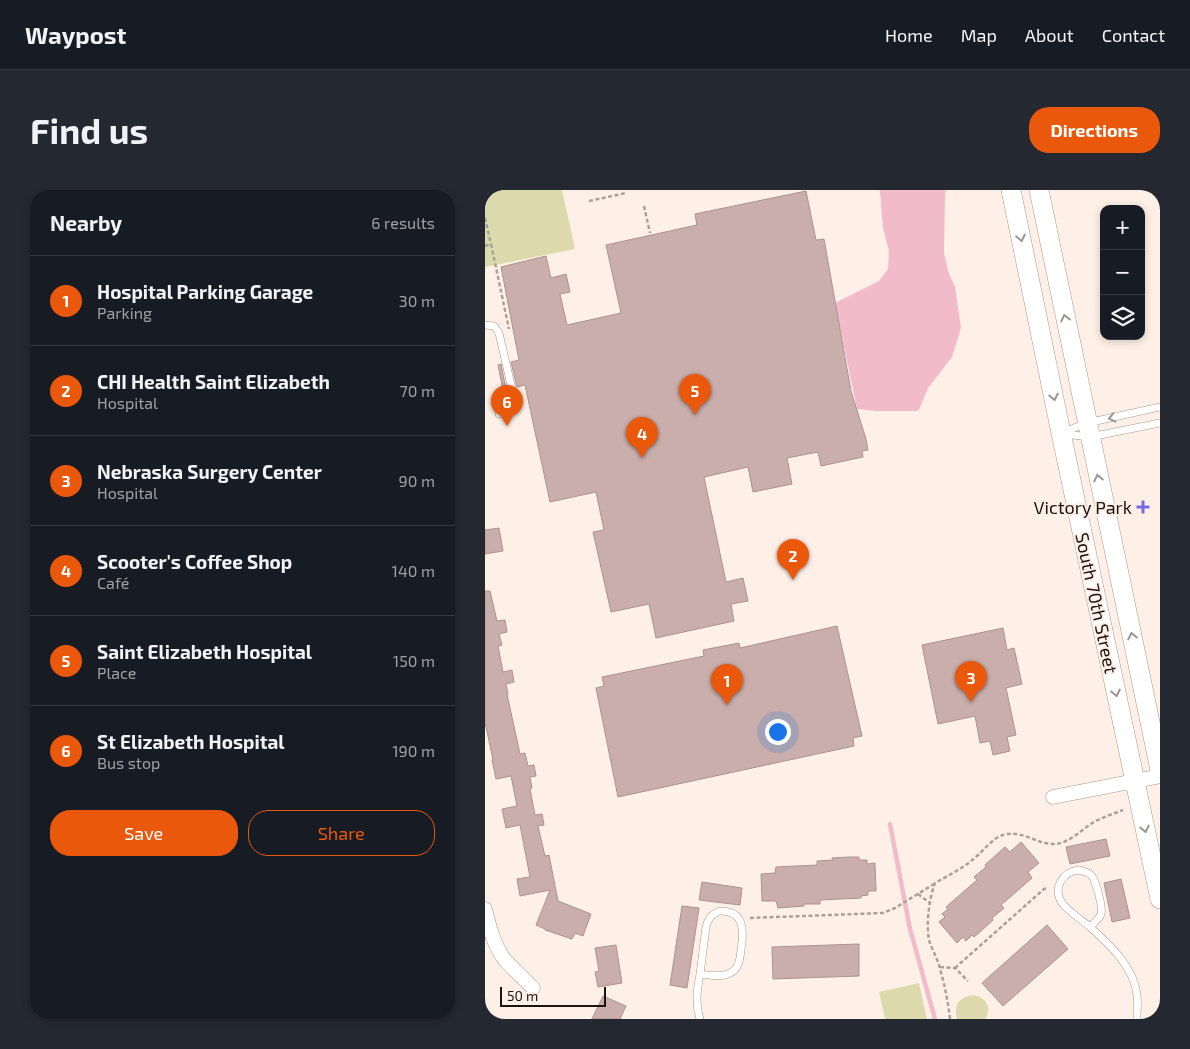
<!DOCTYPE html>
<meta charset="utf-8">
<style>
:root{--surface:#171b24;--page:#242831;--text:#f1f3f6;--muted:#9ea1a6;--line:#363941;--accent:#ea580c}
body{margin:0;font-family:"Exo 2",sans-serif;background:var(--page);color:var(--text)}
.controls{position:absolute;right:15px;top:15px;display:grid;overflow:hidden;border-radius:10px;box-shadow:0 2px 8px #0003}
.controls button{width:45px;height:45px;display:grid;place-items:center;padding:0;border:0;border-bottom:1px solid var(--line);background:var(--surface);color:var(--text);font:25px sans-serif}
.scale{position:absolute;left:15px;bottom:12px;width:106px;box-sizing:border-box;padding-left:5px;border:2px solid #1b130e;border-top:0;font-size:14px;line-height:18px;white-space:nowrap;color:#1b130e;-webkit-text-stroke:4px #fef0e7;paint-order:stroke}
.you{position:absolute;left:292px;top:541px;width:18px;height:18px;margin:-12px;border:4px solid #fff;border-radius:50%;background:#1a73e8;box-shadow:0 0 0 8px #1a73e833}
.badge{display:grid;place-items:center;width:32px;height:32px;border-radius:50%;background:var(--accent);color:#fff;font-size:16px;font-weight:700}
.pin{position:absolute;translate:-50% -41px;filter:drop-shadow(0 1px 2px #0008)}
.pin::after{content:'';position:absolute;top:26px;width:18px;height:15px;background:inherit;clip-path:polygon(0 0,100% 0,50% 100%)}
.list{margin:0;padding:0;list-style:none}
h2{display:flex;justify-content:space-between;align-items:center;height:65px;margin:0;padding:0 20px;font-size:21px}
h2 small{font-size:16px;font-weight:400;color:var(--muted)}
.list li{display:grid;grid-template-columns:32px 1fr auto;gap:15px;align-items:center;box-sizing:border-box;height:90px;padding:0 20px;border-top:1px solid var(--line)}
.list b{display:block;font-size:19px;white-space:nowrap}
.list p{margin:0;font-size:16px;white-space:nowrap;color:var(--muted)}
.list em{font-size:16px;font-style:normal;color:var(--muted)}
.actions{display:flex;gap:10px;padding:15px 20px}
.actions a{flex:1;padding:11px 0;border:1px solid var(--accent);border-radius:20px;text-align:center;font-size:18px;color:var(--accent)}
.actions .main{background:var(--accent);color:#fff}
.icon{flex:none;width:28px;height:28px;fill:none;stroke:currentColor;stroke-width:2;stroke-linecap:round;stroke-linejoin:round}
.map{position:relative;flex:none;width:675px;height:829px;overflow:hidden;border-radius:20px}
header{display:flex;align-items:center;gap:30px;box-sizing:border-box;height:70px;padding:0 25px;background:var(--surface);border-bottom:1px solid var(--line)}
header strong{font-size:24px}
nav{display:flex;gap:28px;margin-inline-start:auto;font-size:18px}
.intro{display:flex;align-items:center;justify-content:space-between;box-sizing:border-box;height:120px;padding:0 30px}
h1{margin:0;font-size:35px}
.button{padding:12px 22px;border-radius:20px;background:var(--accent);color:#fff;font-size:18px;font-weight:700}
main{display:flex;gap:30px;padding:0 30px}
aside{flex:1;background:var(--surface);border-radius:20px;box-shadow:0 2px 8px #0003}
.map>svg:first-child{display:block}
</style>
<header>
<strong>Waypost</strong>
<nav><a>Home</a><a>Map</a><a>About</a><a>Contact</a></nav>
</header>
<div class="intro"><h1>Find us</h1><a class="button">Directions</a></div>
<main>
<aside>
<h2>Nearby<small>6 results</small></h2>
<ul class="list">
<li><span class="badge">1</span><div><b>Hospital Parking Garage</b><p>Parking</p></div><em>30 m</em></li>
<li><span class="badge">2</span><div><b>CHI Health Saint Elizabeth</b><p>Hospital</p></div><em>70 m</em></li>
<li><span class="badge">3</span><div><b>Nebraska Surgery Center</b><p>Hospital</p></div><em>90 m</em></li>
<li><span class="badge">4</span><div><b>Scooter's Coffee Shop</b><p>Café</p></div><em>140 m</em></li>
<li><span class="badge">5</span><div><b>Saint Elizabeth Hospital</b><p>Place</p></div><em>150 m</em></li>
<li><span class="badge">6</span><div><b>St Elizabeth Hospital</b><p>Bus stop</p></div><em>190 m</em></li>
</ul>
<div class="actions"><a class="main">Save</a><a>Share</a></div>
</aside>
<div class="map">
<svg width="675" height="829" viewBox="0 0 675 829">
<rect width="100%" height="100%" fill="#fef0e7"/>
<!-- green -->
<path fill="#dcdaad" d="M0 0H77L90 59 0 77Z
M434 793 442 829H400L394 802Z
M488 805C501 807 508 818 500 829H472C468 815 474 807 488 805Z"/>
<!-- water -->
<path fill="#f2bbca" d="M394 0H461L460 4 459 63 463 81 470 97 476 138 467 167 443 198 434 220 431 221H390L372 219 350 113 394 91 403 79 404 61 398 38 395 2Z"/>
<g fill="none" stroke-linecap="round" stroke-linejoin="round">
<!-- stream -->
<path stroke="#f2bbca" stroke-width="4.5" d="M405 634 425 739 450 829"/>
</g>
<!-- building -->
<path fill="#caaeab" stroke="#ac928e" d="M321 1 331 50 339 49 366 201 381 249 383 260 377 261 378 267 336 276 333 262 302 268 307 294 268 302 263 277 219 287 241 392 258 388 263 411 246 414 249 431 171 448 164 414 126 422 108 342 119 340 111 302 65 312 40 195 32 197 26 172 34 170 16 77 61 66 66 88 81 84 85 102 75 104 82 135 136 123 121 55 212 35 210 24Z
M16 174 21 199 18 200 13 175Z
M14 338 18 361 0 364V340Z
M0 401H5L12 431 20 430 22 442 14 444 17 455 13 456 18 482 27 480 29 492 21 494 23 504H22L35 564 40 563 43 576 49 575 51 586 45 587 47 598 45 599 50 625 57 624 59 635 53 636 60 666 64 665 73 711 106 724 98 746 90 743 87 749 60 740V739L51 735 65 700 35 706 32 689 45 687 35 635 21 638 17 619 32 616 26 586 11 589 7 570H8L0 532Z
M352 436 377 546 368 548 369 556 133 607 111 498 119 496 117 487 219 466 218 460 254 453 255 458Z
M518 438 522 460 529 458 537 494 521 498 531 545 522 547 525 561 508 565 505 551 495 553 490 526 453 534 437 455Z
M621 649 625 666 585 674 581 657Z
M536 652 554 673 543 682 547 688 516 715 519 718 507 728 508 730 496 741 489 747 487 745 481 751 478 747 472 753 454 732 460 727 457 724 463 719 461 717 492 690 489 687 501 677 500 675 520 657 525 662Z
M364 667H374V670H382V674L390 673 391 701H383V705L376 706V708L335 710V714H319V716L293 718 291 711H277L276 684 290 683 291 677 332 675V671L348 670 347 668Z
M636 689 645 728 627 732 619 693Z
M217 692 257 698 255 715 214 710Z
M197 716 214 718 202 798 185 795Z
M562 735 583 759 518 816 497 793Z
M374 754V786L288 789 287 757Z
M131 755 137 793 113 797 110 782 114 781 110 758Z
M118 806 141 816 135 829H107Z"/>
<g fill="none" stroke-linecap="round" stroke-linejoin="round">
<!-- lane casing -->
<g stroke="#ab9688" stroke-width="8">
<path id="lane" d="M0 135 9 136 14 143 29 208C28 219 24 222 14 224
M576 243 602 233 675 217
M579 244 605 247 675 233
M594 680C598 681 602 682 606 685 611 690 618 718 616 724 614 729 608 734 605 737 598 731 582 720 577 713 567 697 578 682 594 680Z
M234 721C260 720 259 741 256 760 255 769 254 779 245 783 236 788 224 785 215 784L221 737C223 729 226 725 234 721Z
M605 737C625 755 649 777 652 805 653 813 652 821 652 829
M215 784C212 800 210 813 215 829"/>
</g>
<!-- street casing -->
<g stroke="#ab9688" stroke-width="15">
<path id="street" d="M568 607 675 586
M0 719C4 736 9 756 20 770 29 780 39 789 48 798"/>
</g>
<!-- secondary casing -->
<g stroke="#ab9688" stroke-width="20">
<path id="secondary" d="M526 0 576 243 675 709
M554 0 675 580"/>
</g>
<!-- path -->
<path stroke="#ab9f98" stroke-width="2.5" stroke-dasharray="4 2.5" stroke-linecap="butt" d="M104 11 141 3
M159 16 165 43
M0 28 6 54
M0 56 6 54 24 139
M433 704 445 713
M265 728 398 723 410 718 449 694
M455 777 470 778 483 791
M470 778 559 699 563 698
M465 829C463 812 460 796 455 779 453 769 447 760 444 750 441 734 444 709 450 693 462 686 475 680 486 671 496 664 507 648 518 645 536 639 553 655 570 654 585 653 597 639 609 632 618 627 628 624 638 620"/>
<!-- lane -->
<use href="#lane" stroke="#fff" stroke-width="7"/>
<!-- street -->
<use href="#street" stroke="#fff" stroke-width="14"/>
<!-- secondary -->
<use href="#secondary" stroke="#fff" stroke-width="19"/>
</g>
<!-- one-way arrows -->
<defs><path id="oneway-chevron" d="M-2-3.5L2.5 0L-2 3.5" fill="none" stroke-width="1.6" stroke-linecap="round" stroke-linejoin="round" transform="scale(1.25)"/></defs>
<g stroke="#989593">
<use href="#oneway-chevron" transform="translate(536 48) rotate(78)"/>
<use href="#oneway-chevron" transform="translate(580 128) rotate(-102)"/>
<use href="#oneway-chevron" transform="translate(569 207) rotate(78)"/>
<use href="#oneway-chevron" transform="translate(627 228) rotate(167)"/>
<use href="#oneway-chevron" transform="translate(613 288) rotate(-102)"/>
<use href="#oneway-chevron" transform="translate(647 446) rotate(-102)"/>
<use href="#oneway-chevron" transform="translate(631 503) rotate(78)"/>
<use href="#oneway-chevron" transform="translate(660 639) rotate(78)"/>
</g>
<!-- markers -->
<path fill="#746ae5" stroke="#fef0e7" stroke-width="2" d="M655.5 309.5h5v5h5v5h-5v5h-5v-5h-5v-5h5z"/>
<g text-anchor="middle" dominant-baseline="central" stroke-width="4" stroke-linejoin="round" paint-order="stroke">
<!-- poi labels -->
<g font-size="18" fill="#1b130e" stroke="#fef0e7" text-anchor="end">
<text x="647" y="317">Victory Park</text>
</g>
<!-- street labels -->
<g font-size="18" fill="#1b130e" stroke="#fef0e7">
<text transform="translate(612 413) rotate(78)">South 70th Street</text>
</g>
</g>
</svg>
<div class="controls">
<button>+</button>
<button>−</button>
<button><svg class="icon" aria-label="layers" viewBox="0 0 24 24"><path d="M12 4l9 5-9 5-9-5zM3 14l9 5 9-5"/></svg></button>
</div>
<div class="scale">50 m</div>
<div class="you"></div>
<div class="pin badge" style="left:242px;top:515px">1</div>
<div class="pin badge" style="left:308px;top:390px">2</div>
<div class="pin badge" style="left:486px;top:512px">3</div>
<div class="pin badge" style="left:157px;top:268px">4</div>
<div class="pin badge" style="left:210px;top:225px">5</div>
<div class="pin badge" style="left:22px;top:236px">6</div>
</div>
</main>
